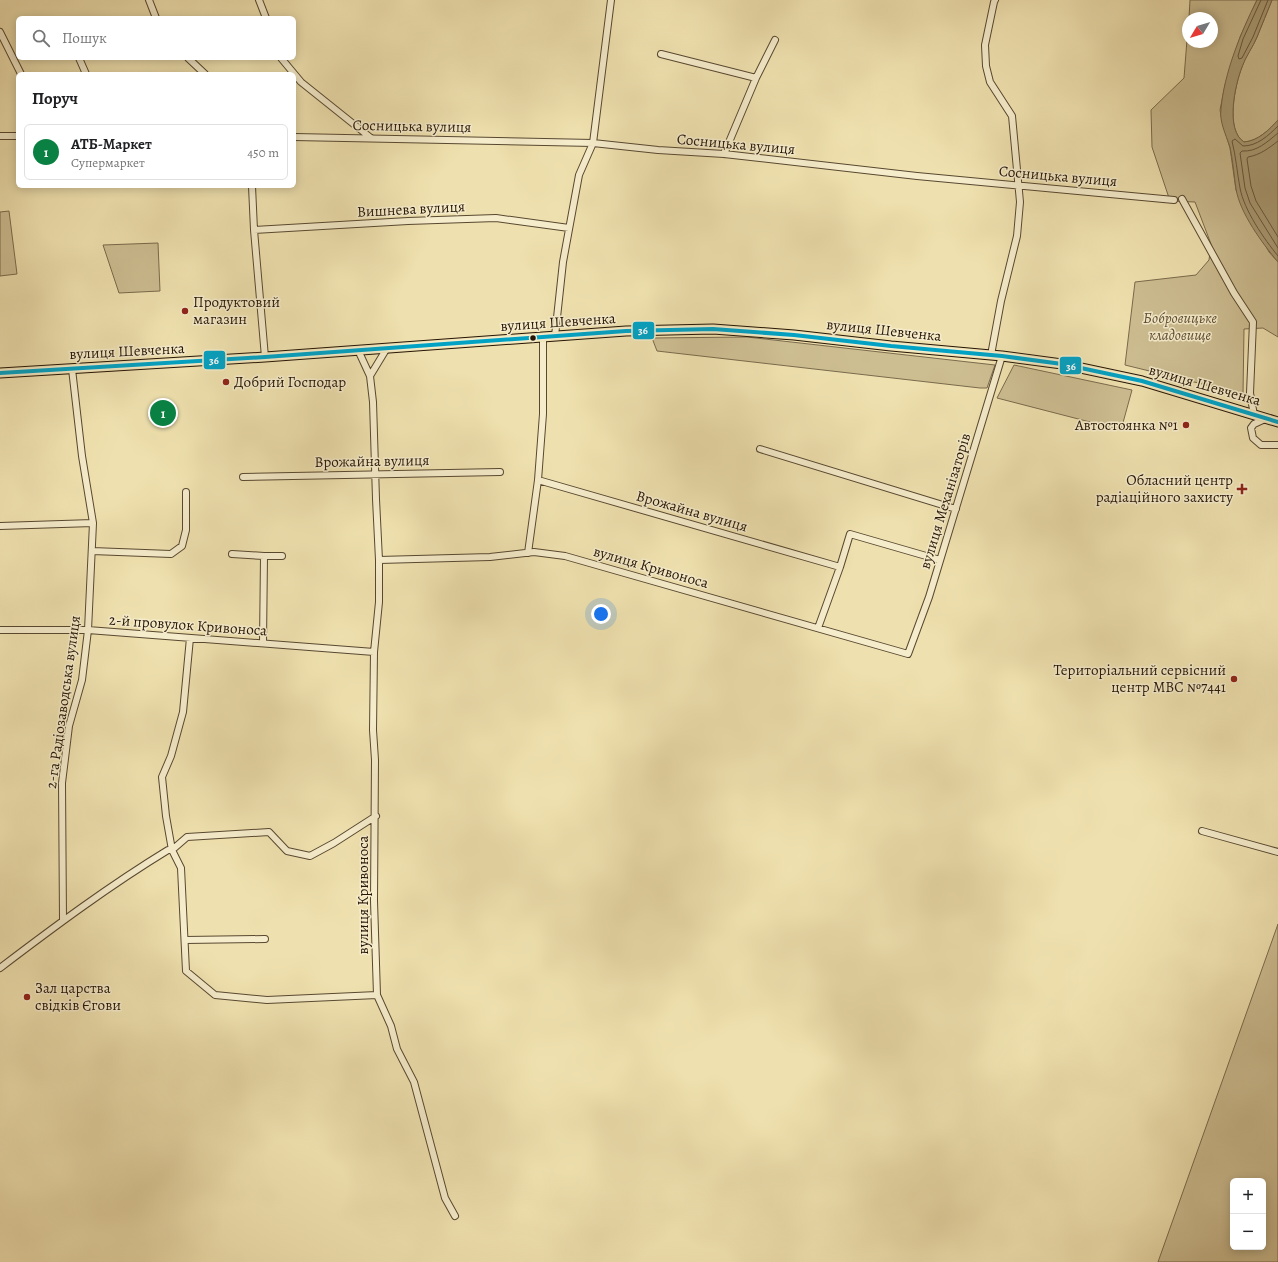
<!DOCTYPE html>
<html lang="uk">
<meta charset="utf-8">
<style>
:root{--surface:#fff;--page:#f2f2f2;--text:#202124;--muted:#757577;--line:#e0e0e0;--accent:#0b8043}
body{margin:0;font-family:Alegreya,serif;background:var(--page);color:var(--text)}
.controls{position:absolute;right:12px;bottom:12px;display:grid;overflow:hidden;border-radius:6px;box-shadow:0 2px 10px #0003}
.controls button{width:36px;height:36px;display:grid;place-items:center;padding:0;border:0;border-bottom:1px solid var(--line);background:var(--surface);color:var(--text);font:20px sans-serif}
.compass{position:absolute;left:1182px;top:12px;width:36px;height:36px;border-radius:50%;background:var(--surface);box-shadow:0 2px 10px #0003;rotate:232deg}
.you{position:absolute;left:601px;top:614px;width:14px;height:14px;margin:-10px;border:3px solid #fff;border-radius:50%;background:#1a73e8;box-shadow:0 0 0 6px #1a73e833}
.badge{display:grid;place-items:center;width:26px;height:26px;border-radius:50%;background:var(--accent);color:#fff;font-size:13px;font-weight:700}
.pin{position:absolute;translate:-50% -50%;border:2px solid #fff;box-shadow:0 1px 4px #0006}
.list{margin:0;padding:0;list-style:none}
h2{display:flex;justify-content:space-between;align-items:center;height:52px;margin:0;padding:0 16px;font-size:17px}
h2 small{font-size:13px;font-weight:400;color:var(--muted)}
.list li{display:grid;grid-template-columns:26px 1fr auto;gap:12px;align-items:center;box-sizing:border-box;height:56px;margin:0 8px 8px;padding:0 8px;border:1px solid var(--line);border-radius:6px}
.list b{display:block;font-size:15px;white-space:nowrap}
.list p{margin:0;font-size:13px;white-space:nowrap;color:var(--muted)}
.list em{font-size:13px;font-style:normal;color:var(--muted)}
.icon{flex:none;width:22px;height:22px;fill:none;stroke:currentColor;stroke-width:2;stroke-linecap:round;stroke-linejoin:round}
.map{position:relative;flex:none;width:1278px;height:1262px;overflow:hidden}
.search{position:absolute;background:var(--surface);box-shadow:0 2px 10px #0003;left:16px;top:16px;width:280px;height:44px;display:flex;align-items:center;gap:10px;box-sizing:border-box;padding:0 14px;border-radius:6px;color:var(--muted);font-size:15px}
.panel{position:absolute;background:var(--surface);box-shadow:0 2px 10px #0003;left:16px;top:72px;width:280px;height:116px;border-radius:6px}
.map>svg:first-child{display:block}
</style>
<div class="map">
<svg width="1278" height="1262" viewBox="0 0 1278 1262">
<rect width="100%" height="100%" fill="#efe1af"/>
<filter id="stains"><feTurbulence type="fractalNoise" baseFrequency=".005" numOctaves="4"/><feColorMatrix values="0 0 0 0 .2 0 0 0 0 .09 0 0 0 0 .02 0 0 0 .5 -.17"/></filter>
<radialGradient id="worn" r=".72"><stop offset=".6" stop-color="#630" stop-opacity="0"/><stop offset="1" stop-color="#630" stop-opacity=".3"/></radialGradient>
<!-- green -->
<path fill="#cdbe92" stroke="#7a6a4c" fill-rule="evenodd" d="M1190 0H1257L1240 37 1225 85 1220 110 1223 125 1230 148 1236 190 1269 252 1278 262V337L1263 328 1244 329 1243 394 1125 365 1135 282 1196 275 1209 260 1211 244 1195 202 1170 201 1152 147 1151 110 1184 78 1188 27V42H1212V18H1189Z
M1272 0H1278V120C1269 130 1258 141 1244 142 1225 130 1235 85 1242 67 1245 56 1253 47 1257 37 1262 25 1267 12 1272 0Z
M9 211 17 274 0 276V212Z
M158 243 160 291 119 293 103 245Z
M747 337 995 365 987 388H980L657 351 652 338Z
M1014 365 1132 390 1121 430 997 398Z
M1278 924V1262H1158ZM1233 1181H1263V1247H1233Z"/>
<!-- water -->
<path fill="#ab9c76" stroke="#766649" d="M1257 0H1272C1267 12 1262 25 1257 37 1253 47 1246 56 1242 67 1235 85 1225 130 1244 142 1258 141 1269 130 1278 120V262C1262 243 1240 213 1236 189 1234 175 1233 161 1230 147 1226 135 1219 121 1221 109 1224 73 1241 32 1257 0Z"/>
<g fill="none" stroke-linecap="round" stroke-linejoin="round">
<!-- shore -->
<path stroke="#68583e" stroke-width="1" d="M1261 0 1243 39 1238 56 1239 59 1242 58 1253 37 1268 0
M1278 126C1268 136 1257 146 1243 146L1235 139 1232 141C1236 157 1237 172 1240 188 1244 210 1264 239 1278 256
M1278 133C1267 142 1257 152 1242 151L1240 153 1245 188 1250 203 1278 248
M1278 141C1269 148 1260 155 1248 157L1247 159 1251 186 1256 201 1278 237"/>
<!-- street casing -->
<g stroke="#584830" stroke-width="8">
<path id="street" d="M149 0 156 18
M259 0 266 18
M0 32 21 74
M661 54 756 78
M79 58 86 74
M188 58 205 74
M281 58 301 82 371 138
M0 136H18
M294 137 593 143 658 150 724 154 917 176 1174 200
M724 154 756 78 775 40
M252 186 254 230 265 357
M1182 199 1234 293 1253 322 1250 393 1254 415
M254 230 408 221 496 218 569 228
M555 336 563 262 579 175 593 143 611 0
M358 350 370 376 373 402 376 499 379 560V602L374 652 373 730 375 760 374 901 377 995 391 1026 397 1049 414 1082 445 1198 455 1216
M991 355 1001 301 1017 236 1020 202 1012 116 990 82 986 66 985 45 994 2 995 0
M370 376 387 348
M1267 418 1254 424 1251 428 1253 438 1261 445H1278
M760 449 956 509
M243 477 500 472
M538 480 840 567
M0 526 93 523
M92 551 171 554 182 546 186 530V492
M528 553 538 480 543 414V337
M232 554 264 556 263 643
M264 556H282
M379 560 490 557 534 552 565 556 908 654 929 597 1002 356
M818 628 840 567 850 534 940 560
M0 630H88L374 652
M190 638 183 712 171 756 162 777 166 816 172 850 181 868 186 971 215 995 267 1000 377 995
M1202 831 1278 852
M63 920 62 783 69 726 82 680 88 630 93 523 82 456 72 369
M185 940 265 939
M0 968C54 927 109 886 168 850H172L187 837 269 832 287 851 310 856 334 843 376 816"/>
</g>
<!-- primary casing -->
<g stroke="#261506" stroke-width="11">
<path id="primary" d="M0 373 265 357 626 331 713 329 794 335 891 346 1002 356 1062 364 1142 381 1278 422"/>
</g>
<!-- street -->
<use href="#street" stroke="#f5eccb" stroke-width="6"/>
<!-- primary -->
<use href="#primary" stroke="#efe1af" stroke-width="9"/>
<!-- bus-1 casing -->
<g stroke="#f5eccb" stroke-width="7">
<path id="bus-1" d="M0 373 265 357 626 331 713 329 794 335 891 346 1002 356 1062 364 1142 381 1278 422"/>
</g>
<!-- bus-1 -->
<use href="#bus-1" stroke="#02a2c4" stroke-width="4"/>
</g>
<!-- markers -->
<g fill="#8f2418" stroke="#f5eccb" stroke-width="1.5">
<circle cx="185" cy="311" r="4"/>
<circle cx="226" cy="382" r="4"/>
<circle cx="1186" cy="425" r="4"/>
<path d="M1240 483h4v4h4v4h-4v4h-4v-4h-4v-4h4z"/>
<circle cx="1234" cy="679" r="4"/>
<circle cx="27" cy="997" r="4"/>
</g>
<circle fill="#261506" stroke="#f5eccb" stroke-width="1.5" cx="533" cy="338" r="3.5"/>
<g text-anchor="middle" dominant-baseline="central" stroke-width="3" stroke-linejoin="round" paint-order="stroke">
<!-- street labels -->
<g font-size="15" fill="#261506" stroke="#f5eccb">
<text transform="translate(412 126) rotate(1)">Сосницька вулиця</text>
<text transform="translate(736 144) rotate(5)">Сосницька вулиця</text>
<text transform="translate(1058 176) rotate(5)">Сосницька вулиця</text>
<text transform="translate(411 209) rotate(-3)">Вишнева вулиця</text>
<text transform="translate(558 322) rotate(-4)">вулиця Шевченка</text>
<text transform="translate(884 330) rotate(6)">вулиця Шевченка</text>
<text transform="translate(127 351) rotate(-3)">вулиця Шевченка</text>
<text transform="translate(1205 385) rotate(16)">вулиця Шевченка</text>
<text transform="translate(372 461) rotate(-1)">Врожайна вулиця</text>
<text transform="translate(945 501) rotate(-73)">вулиця Механізаторів</text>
<text transform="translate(692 511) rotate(16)">Врожайна вулиця</text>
<text transform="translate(651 567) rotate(16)">вулиця Кривоноса</text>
<text transform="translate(188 625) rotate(4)">2-й провулок Кривоноса</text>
<text transform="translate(63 702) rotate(-82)">2-га Радіозаводська вулиця</text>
<text transform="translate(363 895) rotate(-90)">вулиця Кривоноса</text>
</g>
<!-- poi labels -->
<g font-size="15" fill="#261506" stroke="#f5eccb" text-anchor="start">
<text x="193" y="302">Продуктовий<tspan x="193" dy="17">магазин</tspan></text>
<text x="234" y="382">Добрий Господар</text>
<text x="1178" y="425" text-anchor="end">Автостоянка №1</text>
<text x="1233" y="480" text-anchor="end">Обласний центр<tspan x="1233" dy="17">радіаційного захисту</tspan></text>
<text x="1226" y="670" text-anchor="end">Територіальний сервісний<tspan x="1226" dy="17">центр МВС №7441</tspan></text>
<text x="35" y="988">Зал царства<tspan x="35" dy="17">свідків Єгови</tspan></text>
</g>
<!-- park labels -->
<g font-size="15" font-style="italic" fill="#605037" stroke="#f5eccb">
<text x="1180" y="318">Бобровицьке<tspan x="1180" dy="17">кладовище</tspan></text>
</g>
</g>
<g stroke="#f5eccb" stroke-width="1.5">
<rect x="632" y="321" width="23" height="19" rx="4" fill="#02a2c4"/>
<rect x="203" y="350" width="23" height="20" rx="4" fill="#02a2c4"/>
<rect x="1059" y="356" width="23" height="19" rx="4" fill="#02a2c4"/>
</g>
<g font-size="11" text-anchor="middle" font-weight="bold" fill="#fff">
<text x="643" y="334">36</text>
<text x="214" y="364">36</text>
<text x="1071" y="370">36</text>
</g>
<rect width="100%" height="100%" filter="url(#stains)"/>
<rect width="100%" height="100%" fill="url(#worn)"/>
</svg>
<div class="controls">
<button>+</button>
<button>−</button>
</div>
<svg class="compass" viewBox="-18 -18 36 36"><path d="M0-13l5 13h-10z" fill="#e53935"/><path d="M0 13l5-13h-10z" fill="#757577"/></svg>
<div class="you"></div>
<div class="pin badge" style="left:163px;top:413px">1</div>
<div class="search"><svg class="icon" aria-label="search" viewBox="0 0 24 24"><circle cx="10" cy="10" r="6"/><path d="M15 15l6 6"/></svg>Пошук</div>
<section class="panel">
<h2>Поруч<small></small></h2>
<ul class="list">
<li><span class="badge">1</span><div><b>АТБ-Маркет</b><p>Супермаркет</p></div><em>450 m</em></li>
</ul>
</section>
</div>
